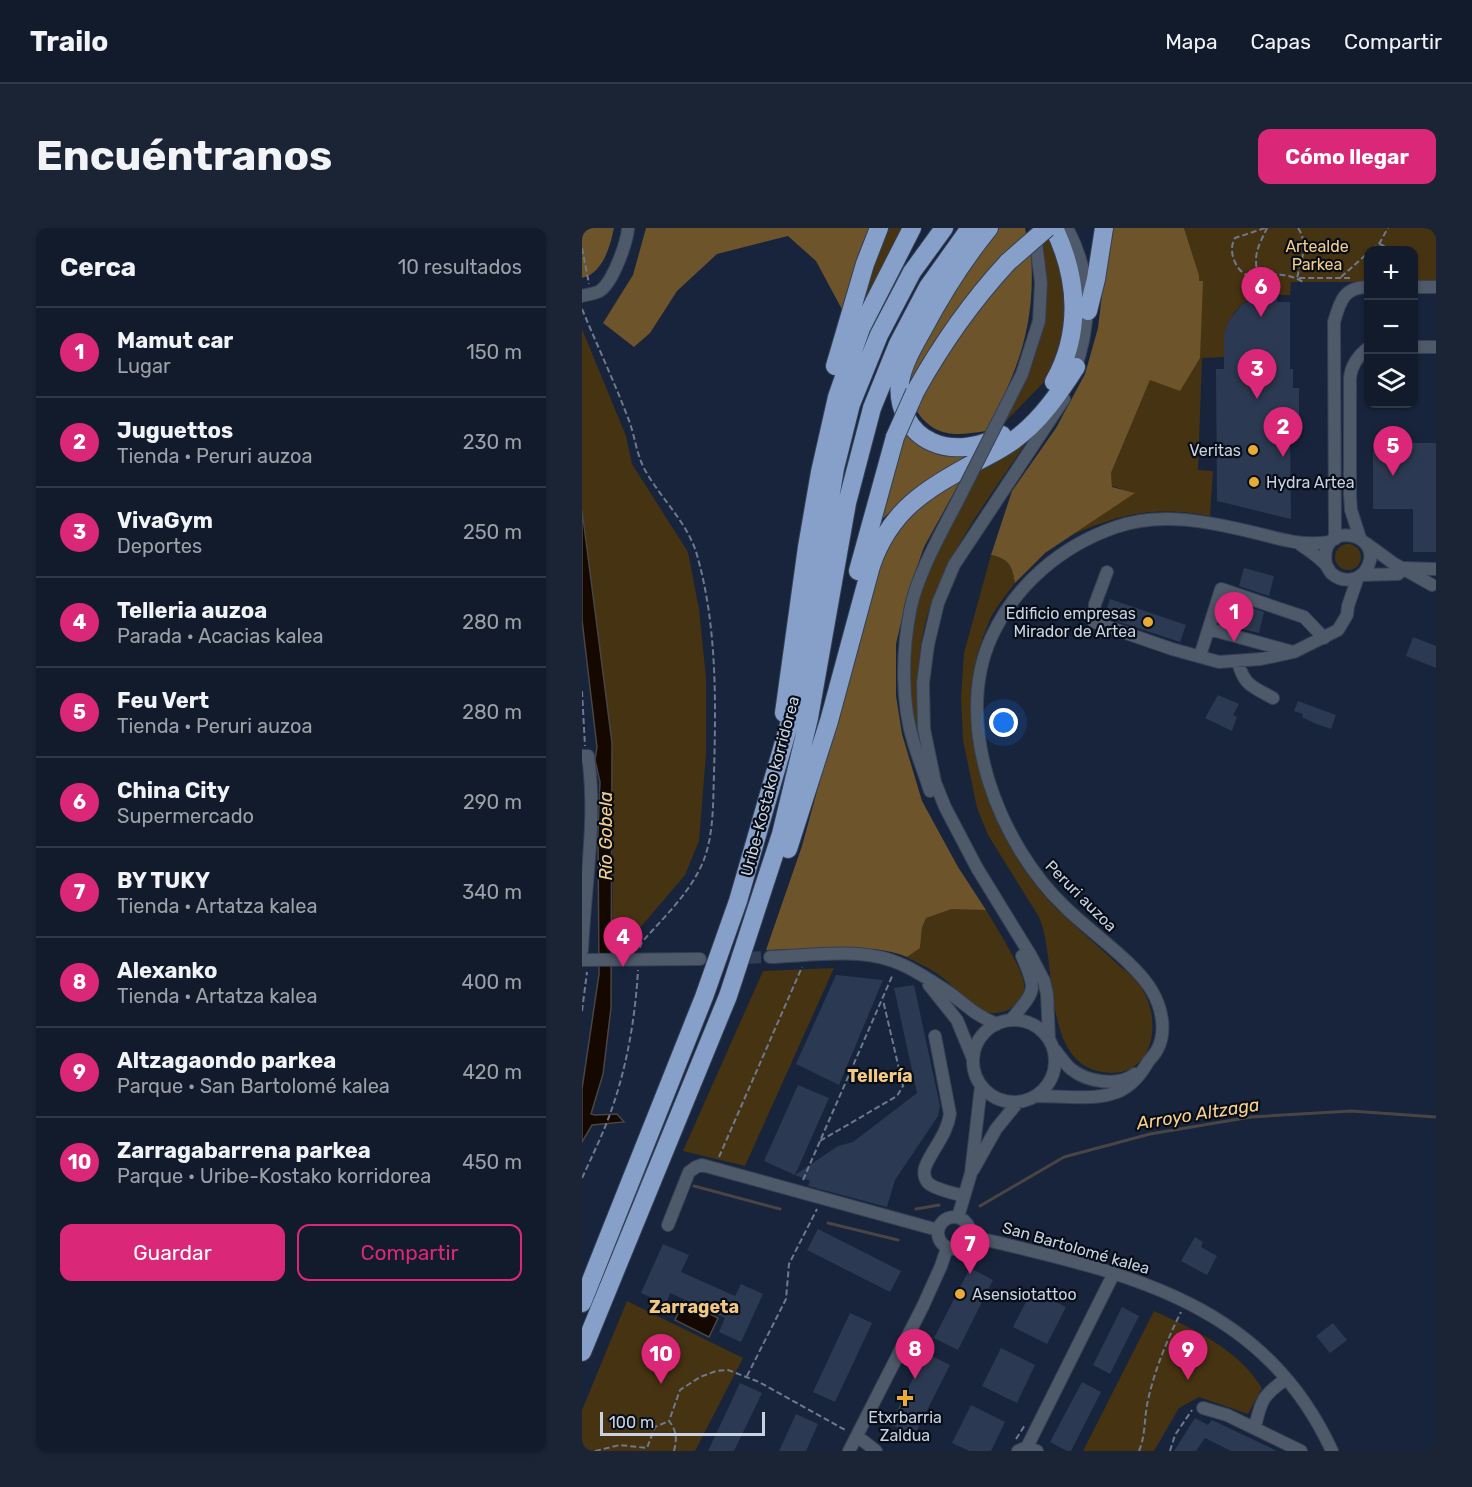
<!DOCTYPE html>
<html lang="es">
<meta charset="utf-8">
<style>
:root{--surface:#111b2c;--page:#1a2434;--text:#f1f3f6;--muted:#9ca1a9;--line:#303948;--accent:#db2777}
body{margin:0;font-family:Rubik,sans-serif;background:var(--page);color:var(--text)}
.controls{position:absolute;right:18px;top:18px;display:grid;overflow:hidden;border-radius:12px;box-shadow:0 2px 4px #0004}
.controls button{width:54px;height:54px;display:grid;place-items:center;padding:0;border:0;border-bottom:2px solid var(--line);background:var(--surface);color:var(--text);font:30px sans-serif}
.scale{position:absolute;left:18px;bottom:15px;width:165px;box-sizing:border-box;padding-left:6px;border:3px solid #c9d2e2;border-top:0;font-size:16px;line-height:21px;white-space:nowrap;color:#c9d2e2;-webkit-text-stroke:4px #080e18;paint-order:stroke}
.you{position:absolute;left:422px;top:495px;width:21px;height:21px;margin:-15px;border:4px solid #fff;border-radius:50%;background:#1a73e8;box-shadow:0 0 0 9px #1a73e833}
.badge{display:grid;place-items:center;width:39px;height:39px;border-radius:50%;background:var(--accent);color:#fff;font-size:20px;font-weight:700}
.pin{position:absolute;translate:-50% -50px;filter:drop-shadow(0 2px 3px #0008)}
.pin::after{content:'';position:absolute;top:32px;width:21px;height:18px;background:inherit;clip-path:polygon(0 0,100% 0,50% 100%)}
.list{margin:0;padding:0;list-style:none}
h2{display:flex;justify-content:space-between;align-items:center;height:78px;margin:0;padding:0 24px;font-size:26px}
h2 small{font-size:20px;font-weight:400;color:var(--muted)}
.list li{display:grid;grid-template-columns:39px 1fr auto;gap:18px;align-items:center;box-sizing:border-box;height:90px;padding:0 24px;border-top:2px solid var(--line)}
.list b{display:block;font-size:22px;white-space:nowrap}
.list p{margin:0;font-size:20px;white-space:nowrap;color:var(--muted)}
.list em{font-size:20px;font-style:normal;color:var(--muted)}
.actions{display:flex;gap:12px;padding:18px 24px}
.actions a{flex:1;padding:14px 0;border:2px solid var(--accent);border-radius:12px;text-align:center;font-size:21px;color:var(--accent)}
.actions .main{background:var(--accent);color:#fff}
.icon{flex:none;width:33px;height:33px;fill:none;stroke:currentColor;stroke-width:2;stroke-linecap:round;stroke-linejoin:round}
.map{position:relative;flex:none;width:854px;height:1223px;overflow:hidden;border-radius:12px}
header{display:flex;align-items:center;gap:36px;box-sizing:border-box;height:84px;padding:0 30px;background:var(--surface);border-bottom:2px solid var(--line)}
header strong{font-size:28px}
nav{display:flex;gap:33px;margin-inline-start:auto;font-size:21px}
.intro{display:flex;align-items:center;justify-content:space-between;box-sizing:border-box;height:144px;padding:0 36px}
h1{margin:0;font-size:42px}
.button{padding:15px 27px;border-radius:12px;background:var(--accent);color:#fff;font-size:21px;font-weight:700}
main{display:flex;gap:36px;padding:0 36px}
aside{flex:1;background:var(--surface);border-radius:12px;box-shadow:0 2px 4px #0004}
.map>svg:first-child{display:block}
</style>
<header>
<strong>Trailo</strong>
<nav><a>Mapa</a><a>Capas</a><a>Compartir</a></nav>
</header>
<div class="intro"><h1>Encuéntranos</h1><a class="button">Cómo llegar</a></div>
<main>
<aside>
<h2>Cerca<small>10 resultados</small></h2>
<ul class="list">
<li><span class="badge">1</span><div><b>Mamut car</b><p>Lugar</p></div><em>150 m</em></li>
<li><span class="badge">2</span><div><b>Juguettos</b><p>Tienda · Peruri auzoa</p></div><em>230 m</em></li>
<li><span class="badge">3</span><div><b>VivaGym</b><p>Deportes</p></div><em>250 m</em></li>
<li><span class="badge">4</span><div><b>Telleria auzoa</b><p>Parada · Acacias kalea</p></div><em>280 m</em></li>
<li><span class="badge">5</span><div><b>Feu Vert</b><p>Tienda · Peruri auzoa</p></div><em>280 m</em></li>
<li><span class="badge">6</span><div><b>China City</b><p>Supermercado</p></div><em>290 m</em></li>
<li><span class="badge">7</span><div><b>BY TUKY</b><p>Tienda · Artatza kalea</p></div><em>340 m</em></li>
<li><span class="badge">8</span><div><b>Alexanko</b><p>Tienda · Artatza kalea</p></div><em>400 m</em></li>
<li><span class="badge">9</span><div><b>Altzagaondo parkea</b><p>Parque · San Bartolomé kalea</p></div><em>420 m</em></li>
<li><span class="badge">10</span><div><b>Zarragabarrena parkea</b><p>Parque · Uribe-Kostako korridorea</p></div><em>450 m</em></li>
</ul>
<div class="actions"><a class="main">Guardar</a><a>Compartir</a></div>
</aside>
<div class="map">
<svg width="854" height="1223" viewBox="0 0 854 1223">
<rect width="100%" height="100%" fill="#17243b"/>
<!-- green -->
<path fill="#463312" d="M303 0H321L268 105Z
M602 0H854V52L848 54H832V22H786V54H709L708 67C699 67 689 66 680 68 649 72 642 103 642 129L620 130 616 242 631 243 628 288C573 278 541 285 490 307L552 265 530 258 529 245 568 152 620 53H617V47Z
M471 7 489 71 480 122 462 154 423 194C431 177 440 161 447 144 464 104 467 58 461 16Z
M0 101 44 208 50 236 106 324 117 381 124 450V526L117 613 103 647 46 714H29L31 671 30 515 0 282Z
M446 212C406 272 357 333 341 405 334 439 336 472 336 506L327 468V417L332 384 352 330 403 235Z
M753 329a13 13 0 1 1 26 0a13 13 0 1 1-26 0Z
M409 327C427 331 430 337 433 355 426 364 418 374 412 384 407 391 405 401 401 409 368 497 407 608 468 674 488 695 511 713 532 733 541 741 551 748 558 758 572 777 575 807 563 827 554 840 544 845 529 845 457 843 477 735 457 689L406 607 395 580 381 512 379 469 382 425Z
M390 680 404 682C414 699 440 739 442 756 444 765 435 778 426 782 418 785 409 787 400 782 383 773 372 758 357 747 348 740 335 735 325 729L338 720 340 700 344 690 370 681Z
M252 740 163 938 101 923 181 743Z
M45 1073 161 1130 113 1223H0V1182Z
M572 1083C612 1101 656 1121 680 1160L666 1186 617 1169 597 1180 572 1223H501Z"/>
<!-- forest -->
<path fill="#6d542a" d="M0 0H32C28 19 21 45 0 50Z
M64 0H288L263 87 234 33 206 8 135 26 95 63 68 105 52 119 21 95 51 47Z
M416 0H443L445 10 329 161C324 112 388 39 416 0Z
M528 0H602L617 47V53H621L618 130 598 163 568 152 529 245 530 259 553 265 463 325 433 355C430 337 427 331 409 327L430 263 474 200 503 146 516 100Z
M449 24C454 96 437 141 404 203 374 208 352 210 334 182 358 122 403 68 449 24Z
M325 201 392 226 333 262 299 292 310 244Z
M381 248 342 319 326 364 314 416V468L320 506 340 573 376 639 404 682 370 681 344 690 340 700 338 720 325 729C291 714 222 722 184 722L220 618 296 340 324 286Z"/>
<!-- water -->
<path fill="#140800" stroke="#4a4544" stroke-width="1.5" d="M0 282 30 515 29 780 21 846 9 886 13 887 35 886 42 894 10 897 0 914V861L17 746 16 605 18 554 13 532 15 519 0 392Z
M102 1073 136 1090 127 1109 93 1092Z"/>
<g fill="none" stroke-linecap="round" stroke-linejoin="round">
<!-- stream -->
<path stroke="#4a4544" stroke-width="3" d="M112 958 198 981
M398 978 482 929 568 906 669 889 769 883 854 889
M334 981 357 977
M246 995 316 1012"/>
</g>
<!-- building -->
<path fill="#2b3a52" d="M681 67H695V74H708V141H711V160H717V202H708L709 291 635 273 634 141H642V107L646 94 660 76Z
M791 215H854V324H831V281H791Z
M662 340 692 348 687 368 657 358Z
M528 371 604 397 598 414 522 389Z
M653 374 682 384 677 405 647 398Z
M831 409 854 418V440L824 428Z
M636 467 657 476 651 487 655 489 650 503 623 490Z
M716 473 754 487 749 501 732 495 720 489 721 486 712 483Z
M254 747 301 752 257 857 214 836Z
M332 757 358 878 356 888 313 952 305 979 226 958 228 953 213 947 256 918 271 914 335 865 312 760Z
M216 857 247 870 213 947 182 933Z
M236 1001 319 1043 308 1064 225 1022Z
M613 1009 621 1014 619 1019 635 1028 625 1047 599 1033Z
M81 1016 107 1027 99 1044 153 1068 159 1056 181 1066 159 1114 137 1104 143 1090 88 1065 84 1076 59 1065Z
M388 1040 411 1052 376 1122 352 1110Z
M450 1062 484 1079 465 1116 431 1099Z
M540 1079 557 1088 528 1146 511 1137Z
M268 1085 290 1095 253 1174 231 1164Z
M751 1095 765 1112 748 1125 734 1108Z
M419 1120 453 1137 435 1175 400 1158Z
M344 1125 368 1137 332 1208 308 1196Z
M500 1154 519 1164 489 1223H485L468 1214Z
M158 1155 180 1165 152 1223H126Z
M389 1177 423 1194 409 1223H387L370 1215Z
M214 1186 236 1196 224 1223H197Z
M613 1190 626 1197 630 1192 695 1223H649L623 1210 614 1223H592Z"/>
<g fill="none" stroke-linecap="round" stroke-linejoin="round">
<!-- minor-tunnel -->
<path stroke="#323e54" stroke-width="12" stroke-dasharray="12 6" stroke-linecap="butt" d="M131 731 188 729"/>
<!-- minor casing -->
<g stroke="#334056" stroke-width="14">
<path id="minor" d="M485 0C510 46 510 95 492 144
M832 59H854
M0 68C5 66 15 66 19 62 31 53 45 15 46 0
M832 119H854
M440 146 457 93 459 55 453 6
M778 310 769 282 768 267V150C769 137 776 128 786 120
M753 311 752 94C758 73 762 59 786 59
M785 316 811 335 850 357
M719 317C726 322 734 327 741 334 745 337 746 341 749 345 760 355 778 354 785 340 804 305 736 290 744 336
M525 344 513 376 512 394 590 421 637 434 679 431 712 424 756 402 765 387 766 378 776 349
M779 347 816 346 822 340 854 341
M627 401 711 424
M618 428 639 361 722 389 742 410
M656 433C661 457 671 459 691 470
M0 528H6C15 592 3 658 0 722
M348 563C343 547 337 532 332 516 319 475 320 425 328 383 334 349 359 305 375 274
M188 729C224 728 273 720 308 732 325 737 342 748 357 758 379 771 389 786 415 796
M0 732 118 731
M347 757 375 792 391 831
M429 792C453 762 456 764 440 728
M391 833a41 41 0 1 1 82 0a41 41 0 1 1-82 0Z
M353 808 368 886C365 906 352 919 344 937 341 943 342 950 346 955 354 962 372 965 382 968
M467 811 465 766 462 753 449 728 395 640 363 579 353 554 342 501 341 455 346 417 356 375 372 337 482 171
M473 822C478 828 483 836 489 841 505 854 536 859 553 846
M453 868C475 868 509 872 529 866 546 862 558 848 566 834 569 830 573 826 575 822 585 804 580 780 570 763 554 735 507 703 483 679 418 617 370 497 409 410 433 357 479 318 534 299 580 283 628 294 674 305 702 312 719 318 748 314
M391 942 414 901 436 874
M356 1005a16 16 0 1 1 32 0a16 16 0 1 1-32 0Z
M376 989 389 945 399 858
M86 997 107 944 114 939 120 937 356 1002
M388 1008C537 1044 679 1069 750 1223
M621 1180 645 1187 719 1223
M673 1199C679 1172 681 1167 704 1151
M275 1208 294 1223
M445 1219 532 1045
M267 1223 341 1078 359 1038 365 1020
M436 1223 445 1219 455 1223"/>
</g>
<!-- highway casing -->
<g stroke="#334056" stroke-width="20">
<path id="highway" d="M407 0C381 32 359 67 340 103 331 119 321 136 318 154 315 179 327 204 350 214 372 224 399 219 420 207
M472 0C496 50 500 104 472 154
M506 83 514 51 522 0
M253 138 283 36 297 0
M333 164C359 117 389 74 426 34
M276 343 313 209
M202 485 225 319 238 244 255 169 279 100 330 0
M206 621 247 493 289 338C308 282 343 262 392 235 406 228 420 221 432 212 458 193 476 167 494 139
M0 1075 122 769 156 673 217 462 253 240 269 176 297 107 330 44 362 0
M0 1124 146 768 199 606 227 490 265 275 290 180 316 116 346 59 388 0"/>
</g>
<!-- path -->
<path stroke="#6e798d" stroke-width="2" stroke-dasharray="6 3" stroke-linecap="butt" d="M683 0 653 10C645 23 654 46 670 49 675 50 682 46 688 46 699 46 712 48 721 54
M716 0C727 16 719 33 715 50H768
M798 16 809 22
M0 20 7 56
M790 22 797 16 806 0
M676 48C671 26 676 19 685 0
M759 49 786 25
M0 81C15 117 32 153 46 190 53 207 54 226 63 242 79 271 106 295 115 327 135 397 134 473 132 545 131 574 132 607 121 634 108 665 82 689 60 714L57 722
M0 463 3 518
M0 783 5 744
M238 913 315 868 321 858 301 772
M137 929 220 739
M0 950C8 933 16 916 23 899 43 850 53 795 56 742
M221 952 311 746
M165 1148 204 1071 207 1036 235 981
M434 1211 443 1197
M13 1223 38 1217 65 1220 73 1199 87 1193
M92 1223C95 1211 95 1203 87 1193L98 1162 118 1149 134 1143 146 1142 177 1154 265 1203
M557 1223C564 1206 562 1189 566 1172 573 1141 585 1112 599 1084
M588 1223 593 1207 610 1182"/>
<!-- minor -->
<use href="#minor" stroke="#4e5969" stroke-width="12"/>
<!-- highway -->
<use href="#highway" stroke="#87a0c9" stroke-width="18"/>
<!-- minor-bridge casing -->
<g stroke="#334056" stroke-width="14" stroke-linecap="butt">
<path id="minor-bridge" d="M375 274 440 146"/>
</g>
<!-- highway-bridge casing -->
<g stroke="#334056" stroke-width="20" stroke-linecap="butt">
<path id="highway-bridge" d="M426 34 465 0
M313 209 333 164"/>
</g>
<!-- minor-bridge -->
<use href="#minor-bridge" stroke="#4e5969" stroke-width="12"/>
<!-- highway-bridge -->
<use href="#highway-bridge" stroke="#87a0c9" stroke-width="18"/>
</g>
<!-- markers -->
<g fill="#e9ab38" stroke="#080e18" stroke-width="2">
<circle cx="671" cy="222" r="6"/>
<circle cx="672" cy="254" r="6"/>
<circle cx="566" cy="394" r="6"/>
<circle cx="378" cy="1066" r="6"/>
<path d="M320 1161h6v6h6v6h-6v6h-6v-6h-6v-6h6z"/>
</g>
<g text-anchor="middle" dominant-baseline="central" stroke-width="4.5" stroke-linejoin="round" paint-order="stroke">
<!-- park labels -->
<g font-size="16" fill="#f6cc8a" stroke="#080e18">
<text x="735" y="18">Artealde<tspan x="735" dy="18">Parkea</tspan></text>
</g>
<!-- poi labels -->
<g font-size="16" fill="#c9d2e2" stroke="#080e18" text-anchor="end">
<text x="659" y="222">Veritas</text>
<text x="684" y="254" text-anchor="start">Hydra Artea</text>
<text x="554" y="385">Edificio empresas<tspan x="554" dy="18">Mirador de Artea</tspan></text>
<text x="390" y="1066" text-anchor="start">Asensiotattoo</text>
<text x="323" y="1189" text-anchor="middle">Etxrbarria<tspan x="323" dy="18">Zaldua</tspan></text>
</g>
<!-- street labels -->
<g font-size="16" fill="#c9d2e2" stroke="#080e18">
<text transform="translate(188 558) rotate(-75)">Uribe-Kostako korridorea</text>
<text transform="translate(499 668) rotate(45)">Peruri auzoa</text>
<text transform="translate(494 1020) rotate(16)">San Bartolomé kalea</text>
</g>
<!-- water labels -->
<g font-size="18" font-style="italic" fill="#facf8d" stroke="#080e18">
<text transform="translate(24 608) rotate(-90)">Río Gobela</text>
<text transform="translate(616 886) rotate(-9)">Arroyo Altzaga</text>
</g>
<!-- neighbourhood labels -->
<g font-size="18" font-weight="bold" fill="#f4c883" stroke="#080e18">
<text x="298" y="848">Tellería</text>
<text x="112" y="1079">Zarrageta</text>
</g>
</g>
</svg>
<div class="controls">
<button>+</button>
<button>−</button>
<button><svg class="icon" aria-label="layers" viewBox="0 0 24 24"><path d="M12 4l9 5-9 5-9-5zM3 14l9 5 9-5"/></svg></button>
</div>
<div class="scale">100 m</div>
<div class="you"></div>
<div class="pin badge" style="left:652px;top:414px">1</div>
<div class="pin badge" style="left:701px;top:229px">2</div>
<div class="pin badge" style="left:675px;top:171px">3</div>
<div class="pin badge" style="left:41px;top:739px">4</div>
<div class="pin badge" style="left:811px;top:248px">5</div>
<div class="pin badge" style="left:679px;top:89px">6</div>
<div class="pin badge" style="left:388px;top:1046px">7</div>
<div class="pin badge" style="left:333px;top:1151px">8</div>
<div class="pin badge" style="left:606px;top:1152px">9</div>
<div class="pin badge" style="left:79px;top:1156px">10</div>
</div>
</main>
